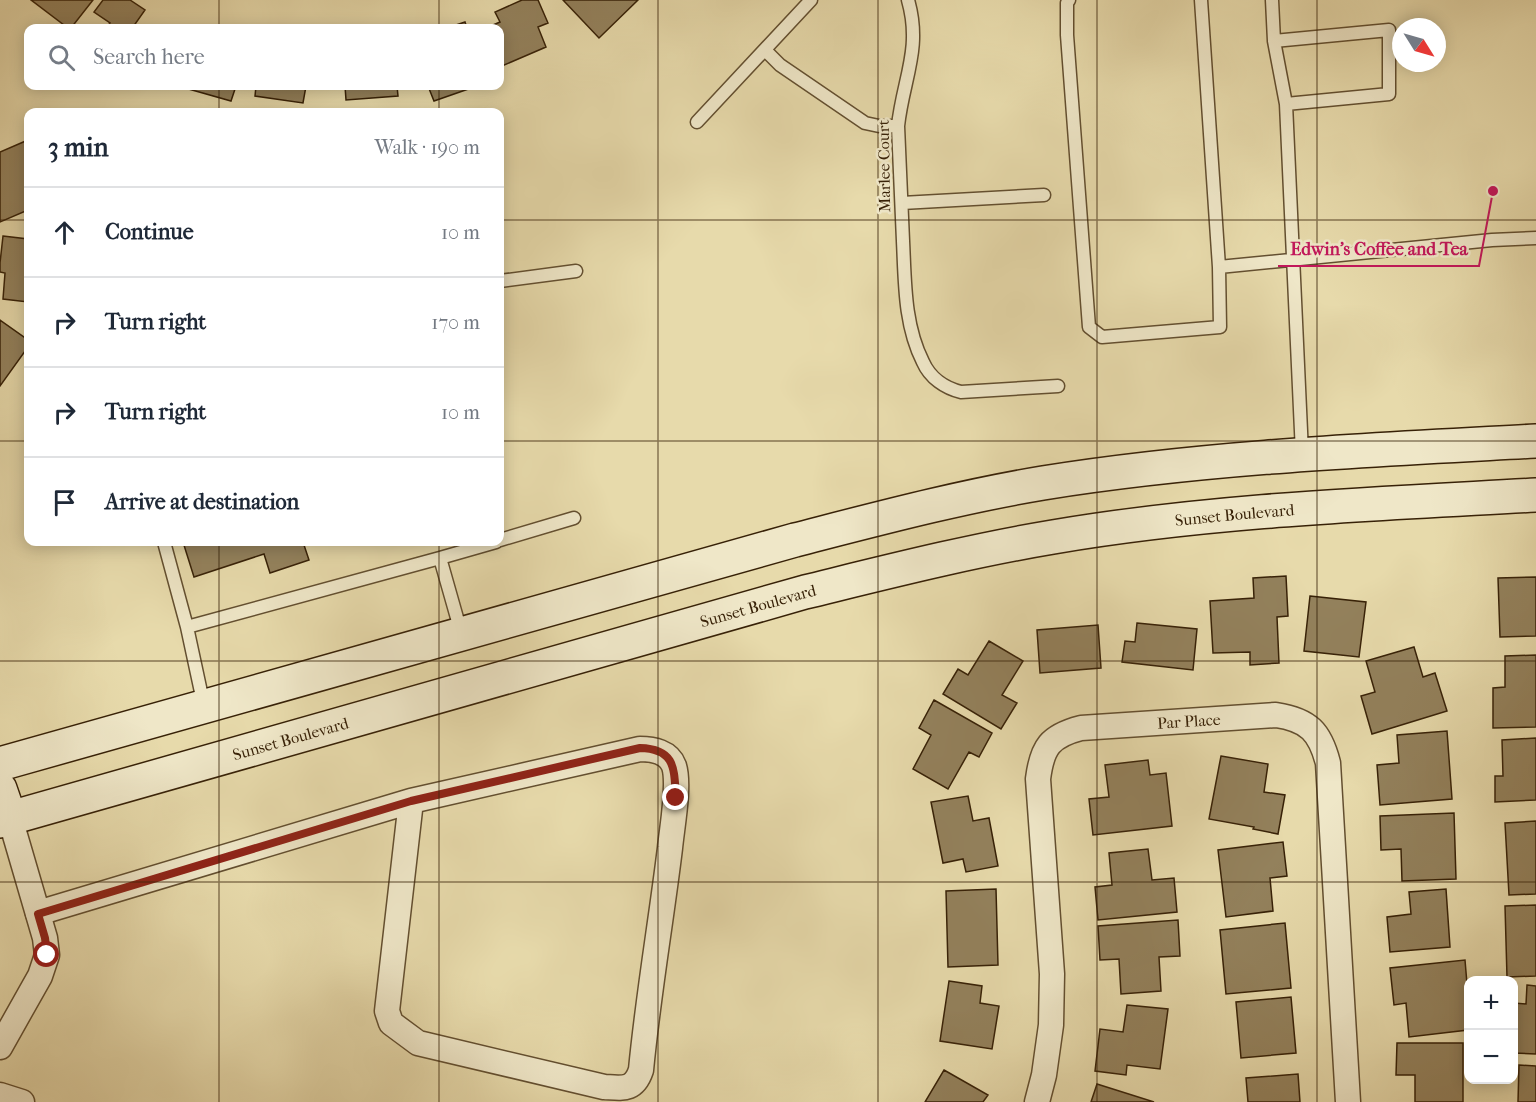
<!DOCTYPE html>
<meta charset="utf-8">
<style>
:root{--surface:#fff;--page:#f2f2f3;--text:#1f2937;--muted:#747a83;--line:#e0e1e3}
body{margin:0;font-family:"IM FELL French Canon",serif;background:var(--page);color:var(--text)}
.controls{position:absolute;right:18px;bottom:18px;display:grid;overflow:hidden;border-radius:12px;box-shadow:0 3px 15px #0003}
.controls button{width:54px;height:54px;display:grid;place-items:center;padding:0;border:0;border-bottom:2px solid var(--line);background:var(--surface);color:var(--text);font:30px sans-serif}
.compass{position:absolute;left:1392px;top:18px;width:54px;height:54px;border-radius:50%;background:var(--surface);box-shadow:0 3px 15px #0003;rotate:127deg}
.stop{position:absolute;width:18px;height:18px;margin:-14px;border:4px solid #8f2418;border-radius:50%;background:#fff}
.stop.end{background:#8f2418;border-color:#fff;box-shadow:0 2px 6px #0008}
.list{margin:0;padding:0;list-style:none}
h2{display:flex;justify-content:space-between;align-items:center;height:78px;margin:0;padding:0 24px;font-size:26px}
h2 small{font-size:20px;font-weight:400;color:var(--muted)}
.list li{display:grid;grid-template-columns:39px 1fr auto;gap:18px;align-items:center;box-sizing:border-box;height:90px;padding:0 24px;border-top:2px solid var(--line)}
.list b{display:block;font-size:22px;white-space:nowrap}
.list em{font-size:20px;font-style:normal;color:var(--muted)}
.icon{flex:none;width:33px;height:33px;fill:none;stroke:currentColor;stroke-width:2;stroke-linecap:round;stroke-linejoin:round}
.map{position:relative;flex:none;width:1536px;height:1102px;overflow:hidden}
.search{position:absolute;background:var(--surface);box-shadow:0 3px 15px #0003;left:24px;top:24px;width:480px;height:66px;display:flex;align-items:center;gap:15px;box-sizing:border-box;padding:0 21px;border-radius:12px;color:var(--muted);font-size:22px}
.panel{position:absolute;background:var(--surface);box-shadow:0 3px 15px #0003;left:24px;top:108px;width:480px;height:438px;border-radius:12px}
.map>svg:first-child{display:block}
</style>
<div class="map">
<svg width="1536" height="1102" viewBox="0 0 1536 1102">
<rect width="100%" height="100%" fill="#e7daab"/>
<filter id="stains"><feTurbulence type="fractalNoise" baseFrequency=".00333" numOctaves="4"/><feColorMatrix values="0 0 0 0 .2 0 0 0 0 .09 0 0 0 0 .02 0 0 0 .5 -.17"/></filter>
<radialGradient id="worn" r=".72"><stop offset=".6" stop-color="#630" stop-opacity="0"/><stop offset="1" stop-color="#630" stop-opacity=".3"/></radialGradient>
<!-- building -->
<path fill="#93815c" stroke="#372107" stroke-width="1.5" d="M31 0H93L71 28H68Z
M103 0H130L145 10 133 27 135 28H106L110 23 94 12Z
M522 0H538L548 23 538 27 546 47 502 66 500 60V28H486L500 22 495 12Z
M563 0H638L599 38Z
M465 22 467 28H447Z
M178 86H236L231 101Z
M256 86H320V88L306 86 303 103 255 96Z
M345 86H397L398 96 346 100Z
M428 86H477L434 101Z
M28 140V210L0 222V152Z
M3 236 28 239V302L3 299 5 273 0 272V263Z
M0 320 28 340V347L0 386Z
M183 542H316L304 545 309 560 270 573 264 554 194 577Z
M1286 576 1288 616 1277 617 1279 663 1250 665V652L1213 653 1210 601 1254 598 1253 578Z
M1536 577V636L1500 637 1498 578Z
M1310 596 1366 602 1359 657 1304 651Z
M1137 623 1197 629 1193 670 1122 662 1125 641 1135 642Z
M1098 625 1101 668 1040 673 1037 630Z
M989 641 1023 661 1002 695 1017 703 1001 729 943 694 958 669 968 675Z
M1414 647 1423 677 1435 673 1447 711 1372 734 1361 696 1375 692 1366 661Z
M1536 655V727L1493 728V688L1505 687V656Z
M934 700 992 733 979 757 969 752 948 789 913 769 931 735 919 728Z
M1447 731 1452 799 1380 805 1377 765 1399 763 1397 735Z
M1536 738V800L1495 802V776H1503L1502 740Z
M1221 756 1268 764 1264 792 1285 795 1278 834 1253 829 1254 827 1209 819Z
M1148 760 1150 775 1166 773 1172 826 1093 835 1089 799 1109 797 1105 765Z
M968 796 973 821 989 818 998 866 966 872 963 859 943 863 931 802Z
M1454 813 1456 879 1402 881 1401 849 1381 850 1380 816Z
M1536 821V894L1509 895 1505 823Z
M1283 842 1287 876 1270 878 1273 911 1226 917 1218 850Z
M1148 849 1152 880 1174 878 1177 912 1098 920 1095 887 1112 885 1109 853Z
M996 889 998 965 948 967 946 891Z
M1446 889 1450 947 1390 952 1387 917 1411 914 1409 892Z
M1536 905V976L1507 977 1505 906Z
M1178 920 1180 956 1159 957 1161 991 1121 994 1119 959 1100 960 1098 926Z
M1285 923 1291 988 1226 994 1220 930Z
M1465 960 1468 996V1030L1409 1037 1406 1003 1394 1005 1390 968Z
M949 981 982 986 980 1003 999 1006 992 1049 940 1041Z
M1527 985 1536 986V1054L1514 1053V1003L1526 1004Z
M1291 997 1296 1053 1241 1058 1236 1002Z
M1127 1005 1168 1009 1160 1069 1127 1065 1126 1075 1095 1071 1100 1029 1123 1032Z
M1397 1043H1463V1102H1415V1075H1396Z
M1519 1065 1536 1066V1102H1518Z
M944 1070 988 1095 983 1102H925Z
M1298 1074 1300 1102H1248L1246 1078Z
M1097 1084 1154 1102H1091Z"/>
<g fill="none" stroke-linecap="round" stroke-linejoin="round">
<!-- service casing -->
<g stroke="#634f30" stroke-width="15">
<path id="service" d="M908 0C922 49 903 79 898 126 900 164 901 203 903 241 905 281 904 325 923 362 930 378 945 388 961 392L1058 386
M1069 0 1067 3V35L1089 327 1102 337 1220 327 1219 267
M1201 0 1219 267 1492 240 1536 238
M1272 0 1274 41 1389 30V94L1286 104 1302 453
M1274 41 1286 104
M765 50 780 65 865 123 879 126H898
M697 122 811 0
M902 203 1044 195
M500 281 576 271
M500 540 574 518
M164 542 187 627 204 706
M187 627 440 558
M461 632 440 558 496 542"/>
</g>
<!-- minor casing -->
<g stroke="#634f30" stroke-width="27">
<g id="minor">
<path d="M38 913 411 801 640 749C653 749 669 752 674 766 680 785 672 827 670 848 661 922 648 996 641 1070 634 1091 623 1088 604 1087L418 1043 391 1023 387 1011 411 801"/>
<path d="M0 1047 40 976 47 955 45 938 10 818"/>
<path d="M0 1095 22 1102"/>
<path id="s1" d="M1037 1102 1044 1075 1051 1025 1052 974 1038 779C1042 747 1050 736 1081 728L1276 715C1309 720 1320 732 1328 763L1348 1102"/>
</g>
</g>
<!-- secondary casing -->
<g stroke="#372107" stroke-width="36">
<g id="secondary">
<path d="M0 764 795 540C877 519 959 497 1043 483 1206 457 1371 450 1536 441"/>
<path d="M0 789 10 818"/>
<path id="s2" d="M0 821 805 592C887 572 969 551 1053 537 1212 510 1375 504 1536 495"/>
</g>
</g>
<!-- service -->
<use href="#service" stroke="#efe7c8" stroke-width="12"/>
<!-- minor -->
<use href="#minor" stroke="#efe7c8" stroke-width="24"/>
<!-- secondary -->
<use href="#secondary" stroke="#efe7c8" stroke-width="33"/>
</g>
<g fill="none" stroke-linecap="round" stroke-linejoin="round">
<!-- route -->
<path stroke="#8f2418" stroke-width="8" d="M47 955 45 938 38 914 411 801 640 748C676 749 674 769 676 798"/>
</g>
<!-- grid -->
<path fill="none" stroke="#372107" stroke-width="1.5" stroke-opacity="0.55" d="M219 0V28M439 0V28M658 0V1102M878 0V1102M1097 0V1102M1317 0V1102M219 86V112M439 86V112M0 220H28M500 220H1536M0 441H28M500 441H1536M219 542V1102M439 542V1102M0 661H1536M0 882H1536"/>
<g text-anchor="middle" dominant-baseline="central" stroke-width="5" stroke-linejoin="round" paint-order="stroke">
<!-- street labels -->
<g font-size="16" fill="#372107" stroke="#efe7c8">
<text transform="translate(884 166) rotate(-91)">Marlee Court</text>
<text stroke="none"><textPath href="#s2" startOffset="1274">Sunset Boulevard</textPath></text>
<text stroke="none"><textPath href="#s2" startOffset="788">Sunset Boulevard</textPath></text>
<text stroke="none"><textPath href="#s1" startOffset="506">Par Place</textPath></text>
<text stroke="none"><textPath href="#s2" startOffset="302">Sunset Boulevard</textPath></text>
</g>
</g>
<!-- callouts -->
<path fill="none" stroke="#c2185b" stroke-width="2" d="M1493 191L1479 266H1278"/>
<circle fill="#c2185b" stroke="#efe7c8" stroke-width="2" cx="1493" cy="191" r="6"/>
<g font-size="18" text-anchor="middle" font-weight="bold" fill="#c2185b" stroke="#efe7c8" stroke-width="5" stroke-linejoin="round" paint-order="stroke">
<text x="1379" y="255">Edwin's Coffee and Tea</text>
</g>
<rect width="100%" height="100%" filter="url(#stains)"/>
<rect width="100%" height="100%" fill="url(#worn)"/>
</svg>
<div class="controls">
<button>+</button>
<button>−</button>
</div>
<svg class="compass" viewBox="-18 -18 36 36"><path d="M0-13l5 13h-10z" fill="#e53935"/><path d="M0 13l5-13h-10z" fill="#747a83"/></svg>
<div class="stop" style="left:47px;top:955px"></div>
<div class="stop end" style="left:676px;top:798px"></div>
<div class="search"><svg class="icon" aria-label="search" viewBox="0 0 24 24"><circle cx="10" cy="10" r="6"/><path d="M15 15l6 6"/></svg>Search here</div>
<section class="panel">
<h2>3 min<small>Walk · 190 m</small></h2>
<ul class="list">
<li><svg class="icon" aria-label="ahead" viewBox="0 0 24 24"><path d="M12 20V5M6 11l6-6 6 6"/></svg><div><b>Continue</b></div><em>10 m</em></li>
<li><svg class="icon" aria-label="right" viewBox="0 0 24 24"><path d="M7 20v-9h11M14 6l5 5-5 5"/></svg><div><b>Turn right</b></div><em>170 m</em></li>
<li><svg class="icon" aria-label="right" viewBox="0 0 24 24"><path d="M7 20v-9h11M14 6l5 5-5 5"/></svg><div><b>Turn right</b></div><em>10 m</em></li>
<li><svg class="icon" aria-label="arrive" viewBox="0 0 24 24"><path d="M6 21V4h12l-3 4 3 4H6"/></svg><div><b>Arrive at destination</b></div></li>
</ul>
</section>
</div>
